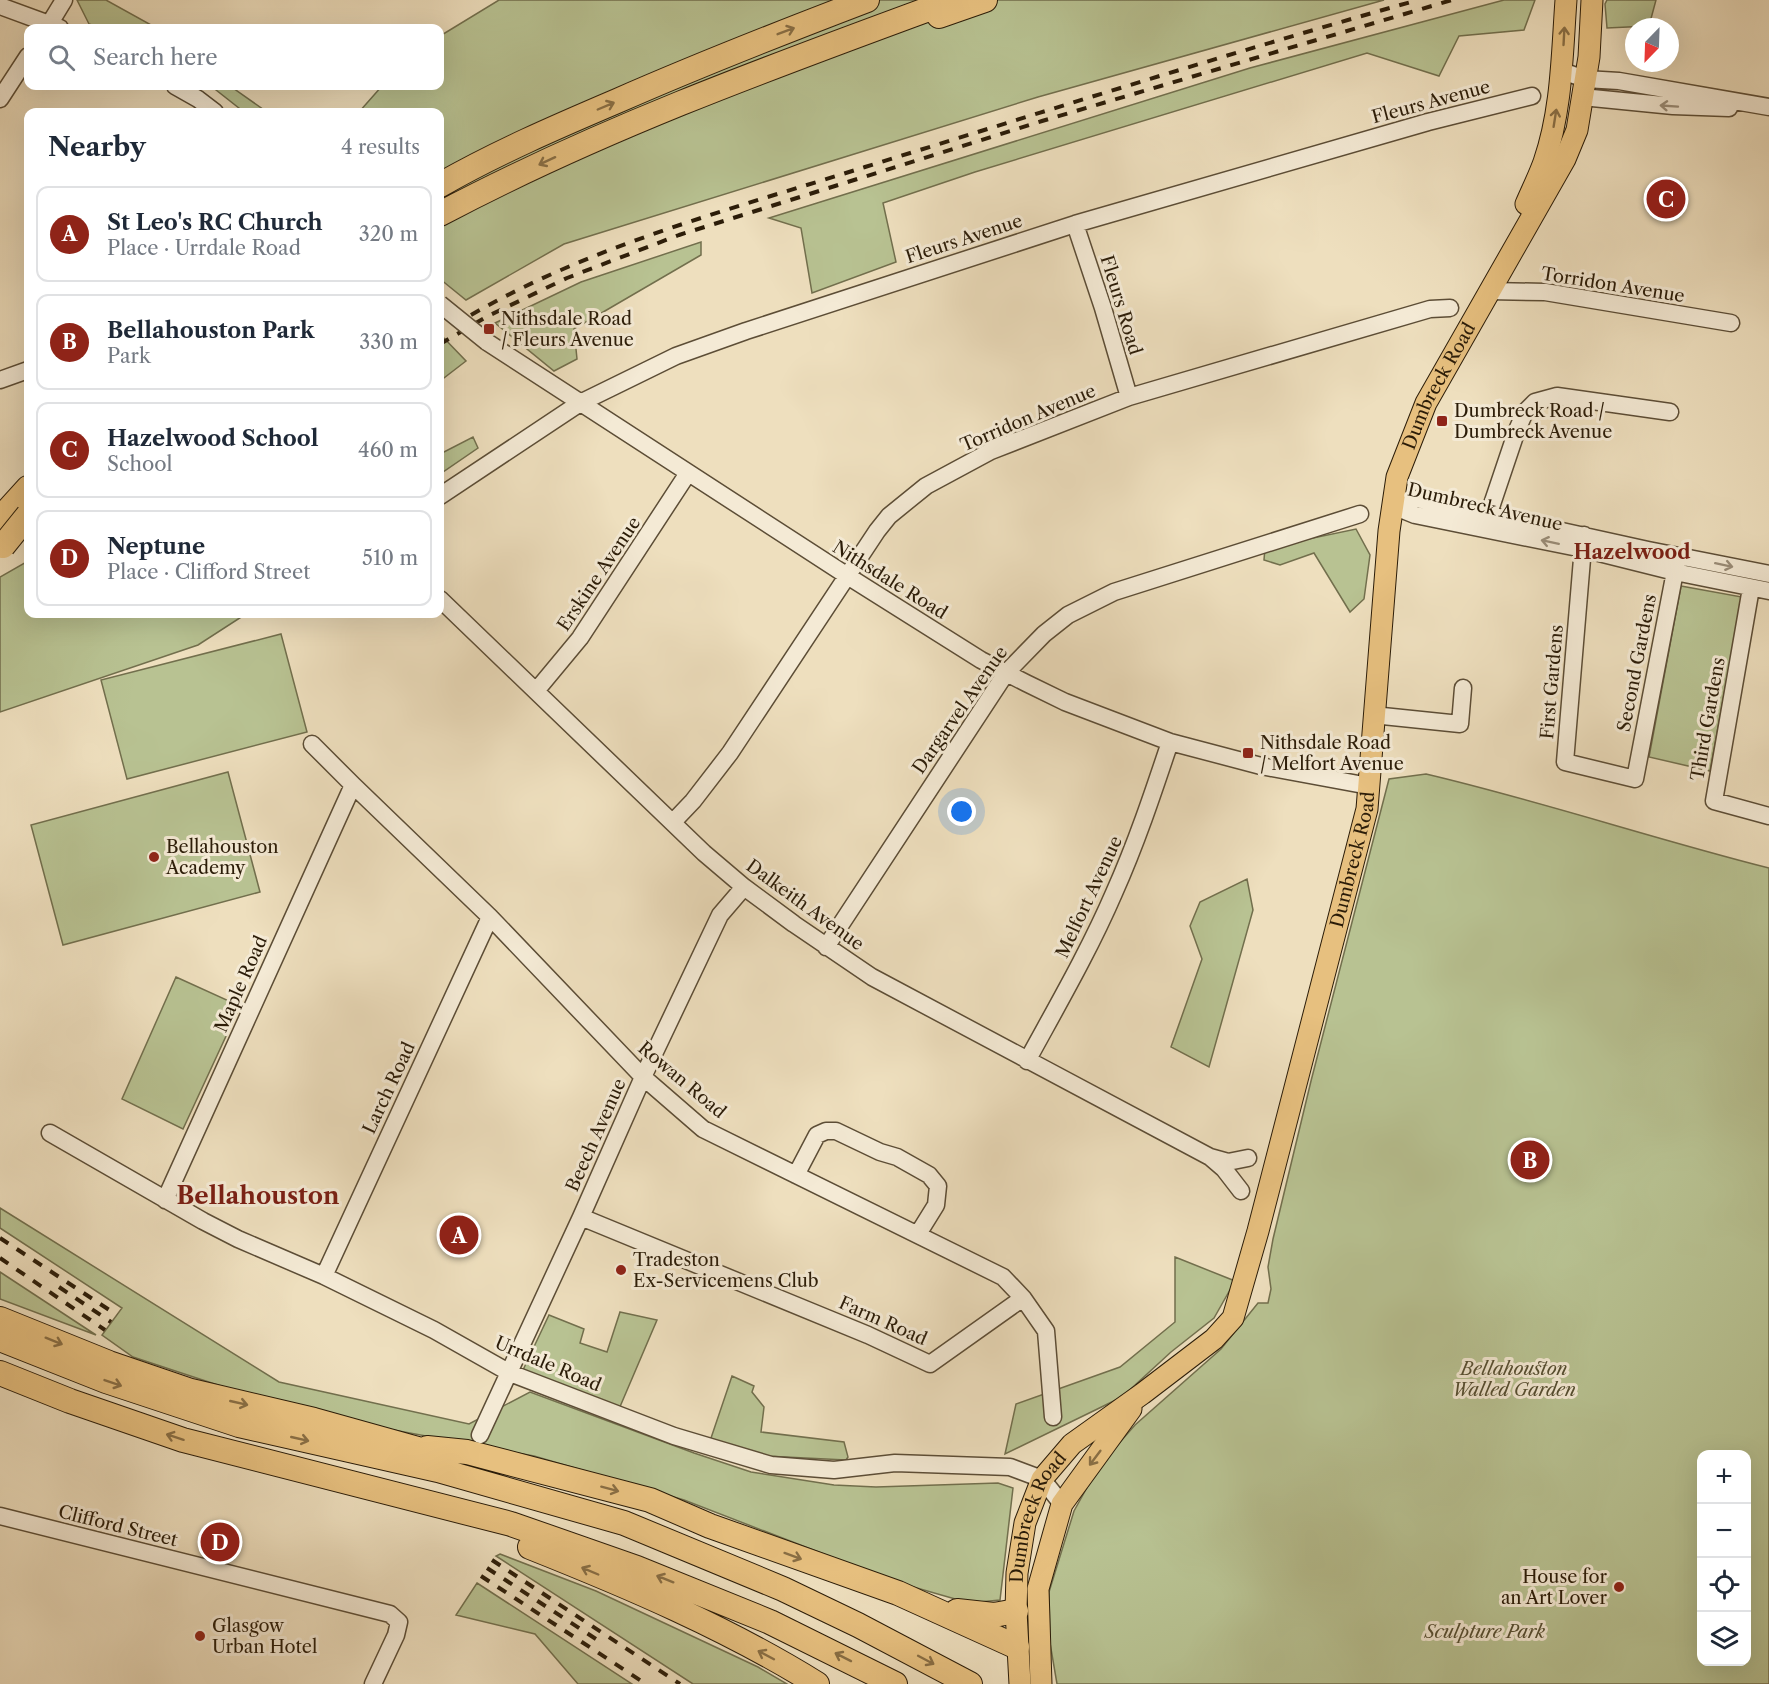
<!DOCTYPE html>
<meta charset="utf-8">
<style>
:root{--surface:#fff;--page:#f2f2f3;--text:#1f2937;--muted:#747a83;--line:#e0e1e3;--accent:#8f2418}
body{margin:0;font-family:"Libre Caslon Text",serif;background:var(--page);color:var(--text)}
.controls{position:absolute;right:18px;bottom:18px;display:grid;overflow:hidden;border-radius:12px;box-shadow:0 6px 24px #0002}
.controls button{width:54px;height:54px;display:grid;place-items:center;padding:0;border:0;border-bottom:2px solid var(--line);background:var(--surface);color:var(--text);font:30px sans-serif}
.compass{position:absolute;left:1625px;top:18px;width:54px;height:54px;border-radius:50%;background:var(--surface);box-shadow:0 6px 24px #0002;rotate:203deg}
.you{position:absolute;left:962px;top:812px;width:21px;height:21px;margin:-15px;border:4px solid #fff;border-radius:50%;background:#1a73e8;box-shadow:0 0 0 9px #1a73e833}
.badge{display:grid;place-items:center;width:39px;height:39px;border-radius:50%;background:var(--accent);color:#fff;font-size:20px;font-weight:700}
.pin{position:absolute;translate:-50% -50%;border:3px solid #fff;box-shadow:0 2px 6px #0006}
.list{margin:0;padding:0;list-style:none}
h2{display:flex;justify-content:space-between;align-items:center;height:78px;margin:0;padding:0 24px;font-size:26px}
h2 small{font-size:20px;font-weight:400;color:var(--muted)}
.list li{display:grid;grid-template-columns:39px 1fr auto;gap:18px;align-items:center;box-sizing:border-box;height:96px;margin:0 12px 12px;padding:0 12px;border:2px solid var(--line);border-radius:12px}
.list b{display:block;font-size:22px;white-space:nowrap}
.list p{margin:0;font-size:20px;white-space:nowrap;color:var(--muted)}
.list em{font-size:20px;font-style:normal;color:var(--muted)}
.icon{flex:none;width:33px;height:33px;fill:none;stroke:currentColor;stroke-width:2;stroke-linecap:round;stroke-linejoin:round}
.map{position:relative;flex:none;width:1769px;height:1684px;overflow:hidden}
.search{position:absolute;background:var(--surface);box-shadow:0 6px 24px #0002;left:24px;top:24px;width:420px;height:66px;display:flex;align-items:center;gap:15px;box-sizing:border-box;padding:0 21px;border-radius:12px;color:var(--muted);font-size:22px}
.panel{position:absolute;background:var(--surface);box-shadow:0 6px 24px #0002;left:24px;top:108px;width:420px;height:510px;border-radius:12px}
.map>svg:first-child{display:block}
</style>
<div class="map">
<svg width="1769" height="1684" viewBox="0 0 1769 1684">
<rect width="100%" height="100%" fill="#eedfbe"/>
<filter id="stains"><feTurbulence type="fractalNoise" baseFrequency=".00333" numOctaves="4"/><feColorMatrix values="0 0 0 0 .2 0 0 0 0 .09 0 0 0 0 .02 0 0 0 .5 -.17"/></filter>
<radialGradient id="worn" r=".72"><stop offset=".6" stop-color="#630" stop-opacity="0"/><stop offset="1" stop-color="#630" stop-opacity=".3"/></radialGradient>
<!-- green -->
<path fill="#b8c292" stroke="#726f4d" stroke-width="1.5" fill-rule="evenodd" d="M77 0H106L153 26 154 28H101L89 24Z
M499 0H1384L1038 97 564 244 466 300 440 279V112H359L382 86H440V36Z
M1504 0H1535L1524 30 1459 36 1439 76 1367 53 975 172 883 203 896 262 812 293 801 228 769 218 1250 68Z
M1607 0H1656L1649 26 1607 28 1605 4Z
M211 86H230L267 112H244Z
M701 242V255L574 329 577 359 554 371 495 323 581 282Z
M440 334 466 361 440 381Z
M473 437 478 448 440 474V454Z
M1356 529 1370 555 1364 599 1350 612 1314 553 1280 565 1264 560 1265 548Z
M28 561V614H246L198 645 0 712V577Z
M1681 586 1742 597 1710 771 1649 757Z
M281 634 307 732 127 779 101 680Z
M228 772 260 892 63 945 31 825Z
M1426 774C1541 801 1654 839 1769 868V1684H1057L1050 1643 1049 1592 1074 1511 1099 1466 1135 1425 1221 1349 1258 1303H1268L1271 1289 1268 1267 1273 1239 1311 1081 1389 779ZM1702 1454H1746V1662H1702Z
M1247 879 1253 910 1209 1067 1171 1047 1202 959 1190 926 1200 902Z
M176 977 240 1006 183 1129 122 1099Z
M0 1208 279 1382 469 1424 530 1392 694 1453 751 1472 834 1485 876 1487 998 1483 1013 1488 1000 1600 969 1603 896 1582 684 1500 534 1456 388 1429 248 1395 133 1357 102 1335 122 1308 0 1228Z
M1175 1257 1235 1281 1214 1318 1171 1352 1122 1397 1005 1454 1016 1404 1120 1367 1175 1322Z
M0 1272 96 1335 0 1299Z
M620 1312 657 1320 619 1409 523 1370 549 1315 584 1329 580 1343 607 1352Z
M732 1376 754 1386 752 1392 764 1407 761 1432 844 1442 848 1457 846 1460 765 1456 710 1441Z
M500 1554 596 1591 758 1667 787 1684H693L496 1556Z
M477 1583 632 1684H578L535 1634 456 1615Z"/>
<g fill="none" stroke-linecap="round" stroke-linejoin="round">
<!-- minor casing -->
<g stroke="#5c4d36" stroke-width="19">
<path id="minor" d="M0 6 60 28
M47 28 64 0
M1562 71 1585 79 1619 81 1769 107
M175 86 198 99 215 112
M1582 97 1673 106 1729 108
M0 99 28 56
M1075 224 1103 308 1129 397
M1489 291 1545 292 1731 323
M487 342 846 575 981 660 1026 683 1065 702 1170 742 1261 766 1369 786
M0 380 28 370
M440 496 580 403 676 356 746 331 1075 224 1428 122 1532 96
M1393 506 1415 515 1583 549 1675 572 1769 591
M1393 506 1417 499 1648 550 1769 574
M1485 525 1517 430 1525 412 1535 402 1557 396 1670 412
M1584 535 1565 762 1635 779 1678 556
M1751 588 1714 801 1769 816
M440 599 704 853 744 887 794 924 872 977 1210 1157
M536 691 580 638 688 473
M1373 715 1460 724 1463 688
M312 744 353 785 490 917 643 1077 703 1129 1003 1277 1023 1298 1046 1331 1053 1417
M673 822 693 801 730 753 877 531 889 516 926 486 991 451 1129 397 1430 309 1450 308
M826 947 1006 673 1044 634 1068 615 1114 592 1360 514
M1027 1061C1057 1006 1089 951 1114 893 1136 844 1153 793 1170 742
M50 1133 203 1221 238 1239 324 1276 434 1330 510 1373 674 1436 771 1465 834 1470 895 1463 1010 1467 1042 1479 1062 1504
M796 1175 817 1135 826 1131H836L880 1152 897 1157 929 1175 938 1186 936 1205 918 1234
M1241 1191 1224 1169 1210 1157 1228 1162 1248 1158
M165 1200 353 785
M581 1217 868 1335 930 1364 1023 1298
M324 1276 490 917
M480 1435 581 1217 643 1077 720 915 744 887
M0 1516 390 1614 399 1622 396 1635 373 1684"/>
</g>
<!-- major casing -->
<g stroke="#2b1c08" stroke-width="23">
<g id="major">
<path d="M1526 204C1532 190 1539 176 1544 162 1562 110 1562 54 1566 0"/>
<path id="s1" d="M1020 1684 1016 1611 1017 1573 1025 1523 1042 1479 1072 1444 1142 1394 1214 1339 1233 1318 1258 1231 1367 809 1389 531 1397 477 1426 403 1565 159 1577 130 1589 57 1592 0"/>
<path d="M1041 1684 1038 1589 1062 1504 1131 1409"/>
</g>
</g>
<!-- highway casing -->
<g stroke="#2b1c08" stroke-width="26">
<path id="highway" d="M939 16 985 0
M440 185C496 153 556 127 617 101 699 65 783 32 867 0
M440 214C604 127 779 64 953 0
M0 519 28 488
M0 1319 109 1363 191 1391 314 1420 443 1456
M0 1339 106 1381 239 1425 438 1470 624 1523 783 1589 858 1625 970 1684
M0 1373 70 1401 183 1440 511 1524 637 1568 770 1622 895 1684
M427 1448 467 1452 650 1500 710 1526 898 1593 1017 1647
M530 1547C628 1586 727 1628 817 1684
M957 1611 994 1615 1016 1611"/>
</g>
<!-- minor -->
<use href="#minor" stroke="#f4ead5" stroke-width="16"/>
<!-- major -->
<use href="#major" stroke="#e7c07f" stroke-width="21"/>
<!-- highway -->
<use href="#highway" stroke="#e7c07f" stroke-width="24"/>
<!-- rail -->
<path stroke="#2b1c08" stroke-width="4" stroke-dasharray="10 10" stroke-linecap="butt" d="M471 315C592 245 732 209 865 167 1049 110 1233 52 1418 0
M440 344 488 316 567 278 679 235 1042 121 1452 0
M0 1238 117 1315
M0 1258 105 1330
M59 1287 111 1322
M492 1560 680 1684
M487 1568 599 1641
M481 1576 646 1684"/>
<!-- minor-bridge casing -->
<g stroke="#5c4d36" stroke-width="19" stroke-linecap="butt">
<path id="minor-bridge" d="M440 304 487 342"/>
</g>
<!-- highway-bridge casing -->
<g stroke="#2b1c08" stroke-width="26" stroke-linecap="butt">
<path id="highway-bridge" d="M3 546 28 515"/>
</g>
<!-- minor-bridge -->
<use href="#minor-bridge" stroke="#f4ead5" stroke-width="16"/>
<!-- highway-bridge -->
<use href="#highway-bridge" stroke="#e7c07f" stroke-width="24"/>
</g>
<!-- one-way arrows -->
<defs><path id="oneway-shaft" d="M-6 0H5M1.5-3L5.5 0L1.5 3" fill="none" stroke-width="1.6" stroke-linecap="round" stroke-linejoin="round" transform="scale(1.5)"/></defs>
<g stroke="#896e44">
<use href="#oneway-shaft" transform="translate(786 31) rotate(-21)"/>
<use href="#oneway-shaft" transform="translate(1564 36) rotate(-87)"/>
<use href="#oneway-shaft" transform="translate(606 106) rotate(-23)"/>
<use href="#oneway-shaft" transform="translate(1555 118) rotate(-81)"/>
<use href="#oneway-shaft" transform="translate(547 161) rotate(155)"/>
<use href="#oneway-shaft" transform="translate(54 1341) rotate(22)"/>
<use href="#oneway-shaft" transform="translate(113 1383) rotate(19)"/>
<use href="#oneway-shaft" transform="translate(239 1403) rotate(13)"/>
<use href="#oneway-shaft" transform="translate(175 1437) rotate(-162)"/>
<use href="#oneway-shaft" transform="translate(300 1439) rotate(13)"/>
<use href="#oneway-shaft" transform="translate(1095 1458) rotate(127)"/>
<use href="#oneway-shaft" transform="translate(610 1489) rotate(15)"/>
<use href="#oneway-shaft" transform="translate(793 1556) rotate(20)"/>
<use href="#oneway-shaft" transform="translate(590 1571) rotate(-157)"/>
<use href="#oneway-shaft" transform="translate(665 1579) rotate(-158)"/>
<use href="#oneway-shaft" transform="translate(766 1655) rotate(-152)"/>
<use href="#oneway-shaft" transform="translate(843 1657) rotate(-153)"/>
<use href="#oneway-shaft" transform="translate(926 1660) rotate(28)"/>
</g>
<g stroke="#9a8d79">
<use href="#oneway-shaft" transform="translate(1669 106) rotate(-176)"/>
<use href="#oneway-shaft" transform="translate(1550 542) rotate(-168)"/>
<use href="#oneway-shaft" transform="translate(1724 565) rotate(12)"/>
</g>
<!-- markers -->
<g fill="#8f2418" stroke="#f4ead5" stroke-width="2">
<rect x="483" y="323" width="12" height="12" rx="3"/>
<rect x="1436" y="415" width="12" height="12" rx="3"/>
<rect x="1242" y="747" width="12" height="12" rx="3"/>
<circle cx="154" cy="857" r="6"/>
<circle cx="621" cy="1270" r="6"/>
<circle cx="1619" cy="1587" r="6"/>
<circle cx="200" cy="1636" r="6"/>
</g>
<g text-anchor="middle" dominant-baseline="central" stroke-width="6" stroke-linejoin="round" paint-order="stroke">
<!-- street labels -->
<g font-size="18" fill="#2b1c08" stroke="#f4ead5">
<text transform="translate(1431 102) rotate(-15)">Fleurs Avenue</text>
<text transform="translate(964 239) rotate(-18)">Fleurs Avenue</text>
<text transform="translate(1613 285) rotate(9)">Torridon Avenue</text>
<text transform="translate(1121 305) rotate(73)">Fleurs Road</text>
<text stroke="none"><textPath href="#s1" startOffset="1420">Dumbreck Road</textPath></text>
<text transform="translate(1028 418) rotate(-23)">Torridon Avenue</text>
<text transform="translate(1485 507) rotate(13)">Dumbreck Avenue</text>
<text transform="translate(599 574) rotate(-56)">Erskine Avenue</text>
<text transform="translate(890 580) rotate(32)">Nithsdale Road</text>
<text transform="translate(1637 663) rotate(-79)">Second Gardens</text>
<text transform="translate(1552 682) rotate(-85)">First Gardens</text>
<text transform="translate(960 710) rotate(-55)">Dargarvel Avenue</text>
<text transform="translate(1708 719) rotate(-80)">Third Gardens</text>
<text stroke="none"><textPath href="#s1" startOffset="934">Dumbreck Road</textPath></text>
<text transform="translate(1089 897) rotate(-65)">Melfort Avenue</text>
<text transform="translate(805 905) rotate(36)">Dalkeith Avenue</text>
<text transform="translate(241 984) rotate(-66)">Maple Road</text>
<text transform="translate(682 1080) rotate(40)">Rowan Road</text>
<text transform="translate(389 1088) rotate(-65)">Larch Road</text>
<text transform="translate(596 1135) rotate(-66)">Beech Avenue</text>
<text transform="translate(883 1321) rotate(24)">Farm Road</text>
<text transform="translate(548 1364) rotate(23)">Urrdale Road</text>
<text stroke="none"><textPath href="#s1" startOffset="171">Dumbreck Road</textPath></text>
<text transform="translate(118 1526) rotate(14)">Clifford Street</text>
</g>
<!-- poi labels -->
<g font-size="18" fill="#2b1c08" stroke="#f4ead5" text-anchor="start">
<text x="501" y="319">Nithsdale Road<tspan x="501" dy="21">/ Fleurs Avenue</tspan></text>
<text x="1454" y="411">Dumbreck Road /<tspan x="1454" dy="21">Dumbreck Avenue</tspan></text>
<text x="1260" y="743">Nithsdale Road<tspan x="1260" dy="21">/ Melfort Avenue</tspan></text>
<text x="166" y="847">Bellahouston<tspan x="166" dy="21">Academy</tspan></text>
<text x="633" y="1260">Tradeston<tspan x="633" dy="21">Ex-Servicemens Club</tspan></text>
<text x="1607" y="1577" text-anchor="end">House for<tspan x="1607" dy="21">an Art Lover</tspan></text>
<text x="212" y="1626">Glasgow<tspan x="212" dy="21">Urban Hotel</tspan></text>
</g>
<!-- park labels -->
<g font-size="18" font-style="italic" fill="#554e31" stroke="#f4ead5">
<text x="1514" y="1369">Bellahouston<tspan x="1514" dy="21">Walled Garden</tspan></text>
<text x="1485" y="1632">Sculpture Park</text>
</g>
<!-- neighbourhood labels -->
<g font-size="20" font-weight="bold" fill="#7a1f14" stroke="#f4ead5">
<text x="1632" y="552">Hazelwood</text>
</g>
<!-- district labels -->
<g font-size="24" font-weight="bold" fill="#7a1f14" stroke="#f4ead5">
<text x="258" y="1195">Bellahouston</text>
</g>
</g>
<rect width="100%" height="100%" filter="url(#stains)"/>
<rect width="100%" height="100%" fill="url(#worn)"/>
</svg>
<div class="controls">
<button>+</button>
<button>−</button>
<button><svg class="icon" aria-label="locate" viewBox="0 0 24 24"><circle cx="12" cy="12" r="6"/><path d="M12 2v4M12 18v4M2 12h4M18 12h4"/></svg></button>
<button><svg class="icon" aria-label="layers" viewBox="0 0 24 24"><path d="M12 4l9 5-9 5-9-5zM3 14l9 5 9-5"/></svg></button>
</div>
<svg class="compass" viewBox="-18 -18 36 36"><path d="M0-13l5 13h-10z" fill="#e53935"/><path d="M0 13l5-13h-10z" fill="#747a83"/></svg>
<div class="you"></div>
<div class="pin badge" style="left:459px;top:1235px">A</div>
<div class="pin badge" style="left:1530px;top:1160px">B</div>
<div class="pin badge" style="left:1666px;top:199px">C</div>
<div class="pin badge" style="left:220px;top:1542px">D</div>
<div class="search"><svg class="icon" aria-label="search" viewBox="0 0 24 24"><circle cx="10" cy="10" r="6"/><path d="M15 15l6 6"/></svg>Search here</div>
<section class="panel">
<h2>Nearby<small>4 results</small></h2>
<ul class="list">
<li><span class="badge">A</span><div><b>St Leo's RC Church</b><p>Place · Urrdale Road</p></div><em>320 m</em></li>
<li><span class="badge">B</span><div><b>Bellahouston Park</b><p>Park</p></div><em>330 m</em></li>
<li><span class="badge">C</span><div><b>Hazelwood School</b><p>School</p></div><em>460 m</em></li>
<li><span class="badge">D</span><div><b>Neptune</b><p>Place · Clifford Street</p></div><em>510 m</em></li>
</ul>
</section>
</div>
